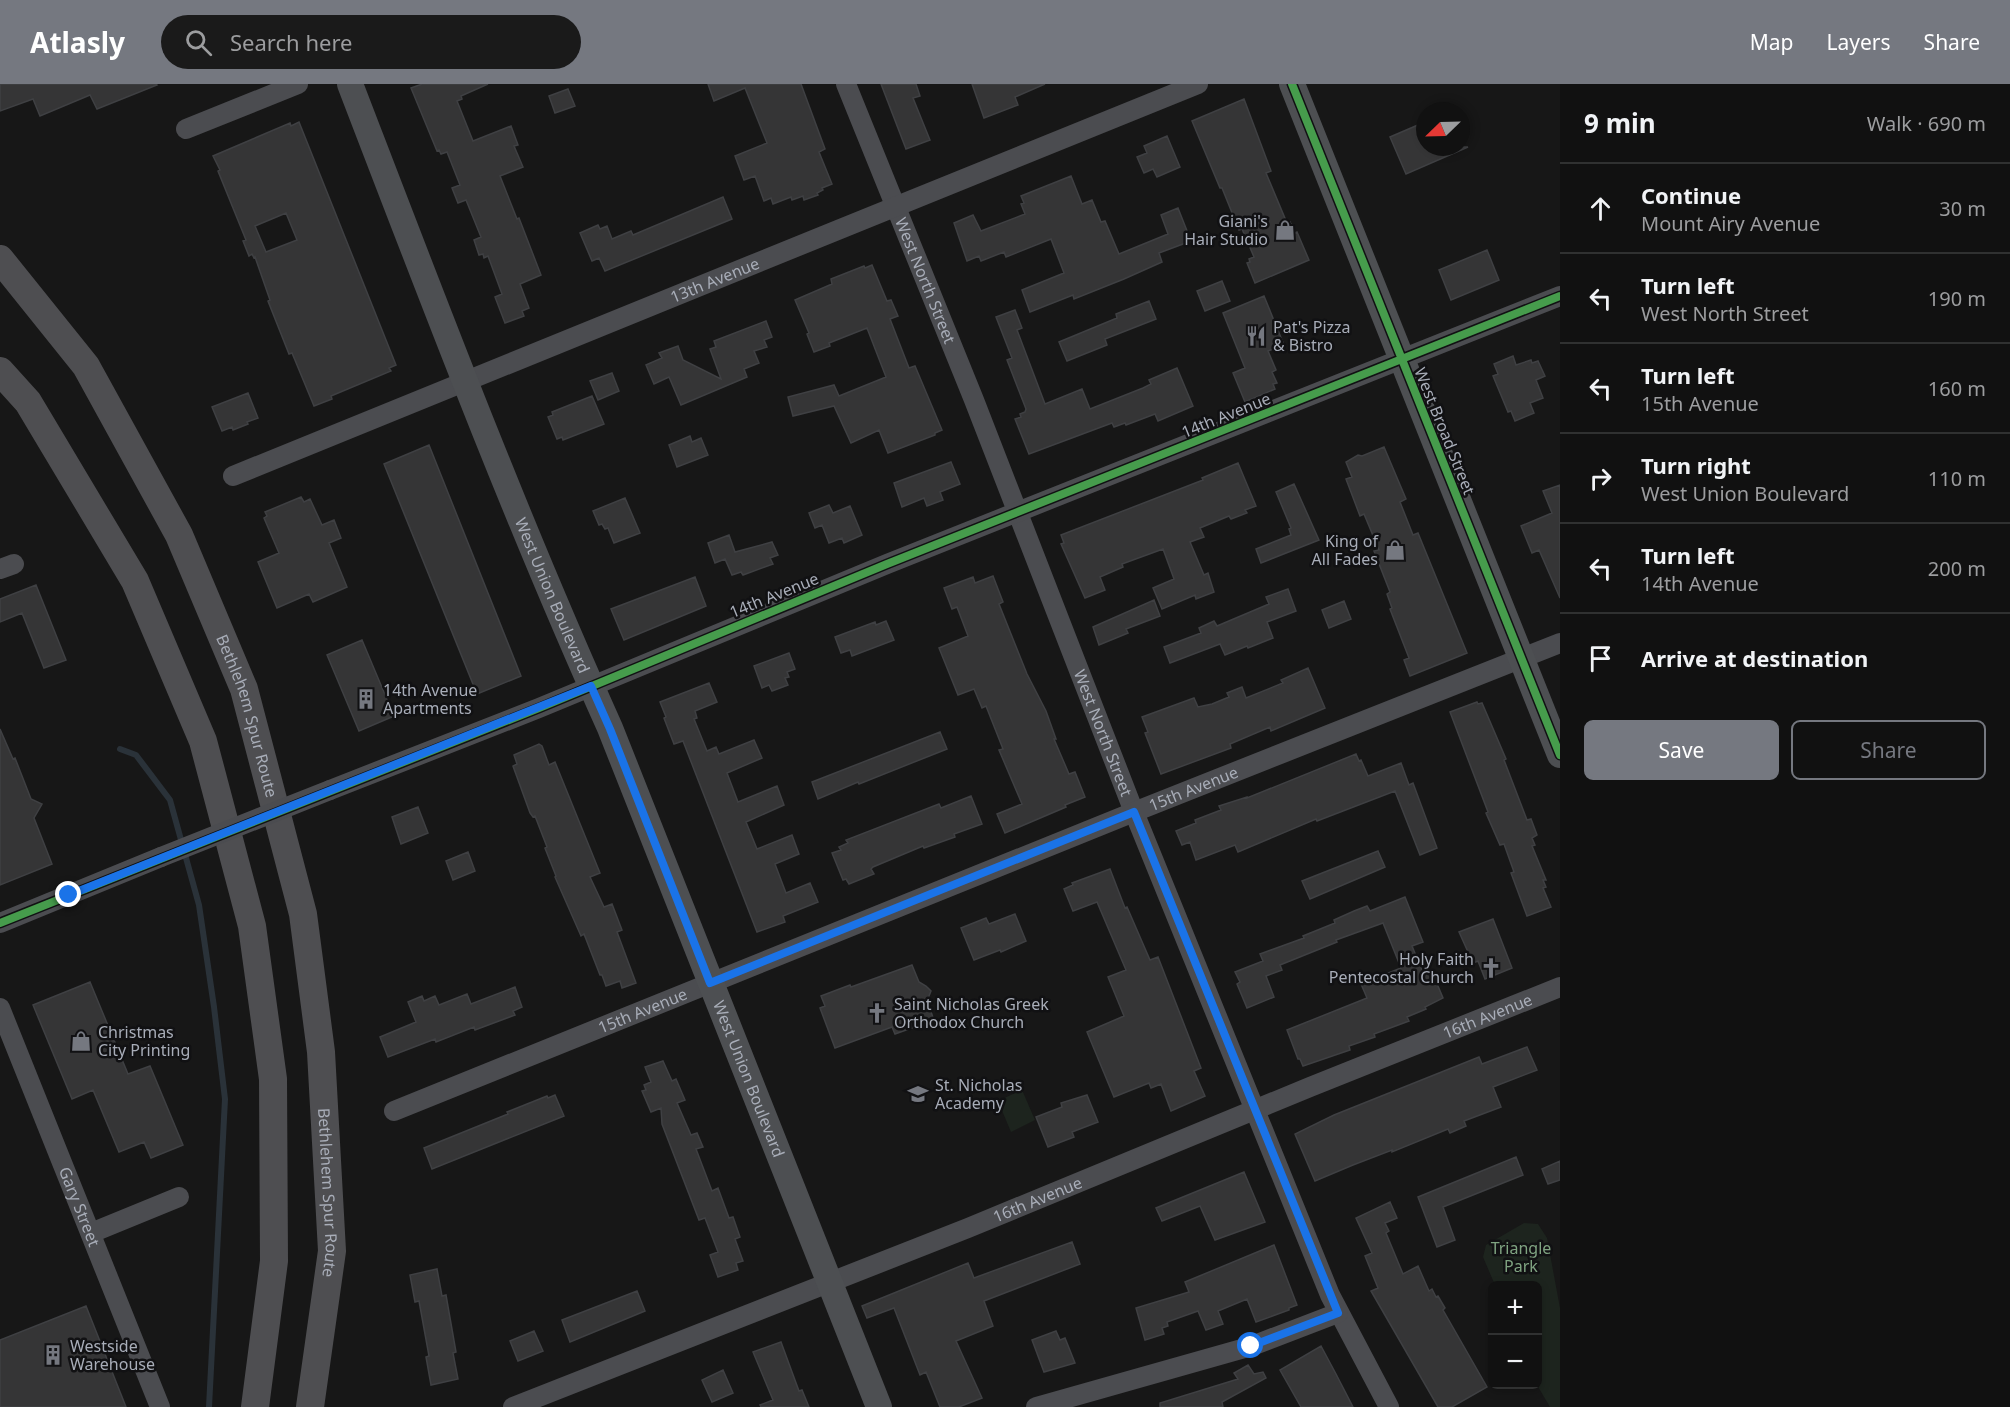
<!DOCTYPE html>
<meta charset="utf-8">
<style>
:root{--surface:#111;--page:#1a1a1a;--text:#f1f3f6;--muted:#9c9d9f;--line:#303131;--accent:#757880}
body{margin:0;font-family:"Noto Sans",sans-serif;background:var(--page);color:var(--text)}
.controls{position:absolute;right:18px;bottom:18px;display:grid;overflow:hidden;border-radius:9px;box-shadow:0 3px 9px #0003}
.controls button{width:54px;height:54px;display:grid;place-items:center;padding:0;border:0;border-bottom:2px solid var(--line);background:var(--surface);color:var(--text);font:30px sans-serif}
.compass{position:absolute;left:1416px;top:18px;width:54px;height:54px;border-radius:50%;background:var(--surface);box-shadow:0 3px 9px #0003;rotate:247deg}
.stop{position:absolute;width:18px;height:18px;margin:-14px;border:4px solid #1a73e8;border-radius:50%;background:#fff}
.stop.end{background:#1a73e8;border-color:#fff;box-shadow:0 2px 6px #0008}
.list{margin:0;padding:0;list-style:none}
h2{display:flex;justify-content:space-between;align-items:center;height:78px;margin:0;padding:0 24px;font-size:26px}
h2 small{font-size:20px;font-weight:400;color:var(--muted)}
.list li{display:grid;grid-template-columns:39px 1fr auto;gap:18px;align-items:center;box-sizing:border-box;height:90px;padding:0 24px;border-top:2px solid var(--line)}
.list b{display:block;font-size:22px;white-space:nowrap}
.list p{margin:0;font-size:20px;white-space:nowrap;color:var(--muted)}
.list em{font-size:20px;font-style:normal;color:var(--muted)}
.actions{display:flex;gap:12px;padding:18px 24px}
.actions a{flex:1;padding:14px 0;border:2px solid var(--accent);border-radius:9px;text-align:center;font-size:21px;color:var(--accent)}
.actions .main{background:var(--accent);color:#fff}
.icon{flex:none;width:33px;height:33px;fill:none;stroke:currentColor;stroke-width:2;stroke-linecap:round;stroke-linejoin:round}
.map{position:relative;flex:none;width:1560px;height:1323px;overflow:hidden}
header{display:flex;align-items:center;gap:36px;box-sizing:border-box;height:84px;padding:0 30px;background:var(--accent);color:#fff}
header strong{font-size:28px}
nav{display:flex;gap:33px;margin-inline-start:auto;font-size:21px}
.search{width:420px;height:54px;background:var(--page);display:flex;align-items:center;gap:15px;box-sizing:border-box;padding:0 21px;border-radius:33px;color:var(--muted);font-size:22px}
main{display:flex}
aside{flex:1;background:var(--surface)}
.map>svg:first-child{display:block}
</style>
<header>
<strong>Atlasly</strong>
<div class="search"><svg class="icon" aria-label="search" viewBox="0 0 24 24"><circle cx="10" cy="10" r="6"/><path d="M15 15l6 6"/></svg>Search here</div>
<nav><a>Map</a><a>Layers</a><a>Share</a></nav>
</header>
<main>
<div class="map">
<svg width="1560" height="1323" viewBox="0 0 1560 1323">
<rect width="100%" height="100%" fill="#171717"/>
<!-- green -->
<path fill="#1d241e" d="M1022 1006 1035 1036 1011 1048 998 1017Z
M1524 1139 1538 1140 1547 1154 1560 1224V1323H1550L1537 1301 1538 1202 1495 1201 1483 1173 1486 1161Z"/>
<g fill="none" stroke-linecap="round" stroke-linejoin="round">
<!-- stream -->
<path stroke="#2a3239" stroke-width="6" d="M120 665 136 671 170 716 199 821 214 923 225 1015 209 1323"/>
</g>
<!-- building -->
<path fill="#353536" stroke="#3f4043" stroke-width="1.5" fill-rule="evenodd" d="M0 0H156L157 1 97 25 90 11 40 32 33 15 0 27Z
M422 0H488L461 12 462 15 457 17 473 57 511 42 518 61 514 62 523 83 500 92 517 135 519 134 541 191 520 200 529 224 522 227 524 232 505 239 495 213 502 210 488 172 484 174 483 170 479 171 474 156 481 153 466 116 458 119 452 104 460 101 447 68 441 70 439 66 437 67 411 4Z
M708 0H801L825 65 819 68 832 100 822 104 823 106 817 109 818 111 804 116 803 112 792 116 791 113 773 120 771 114 764 117 755 92 744 96 735 72 767 59 745 4 714 17Z
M881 0H916L920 12 913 14 930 56 906 65Z
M972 0H1045L1015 13 1018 21 984 34Z
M568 5 575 22 555 29 549 12Z
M1244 15 1271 87 1266 89 1287 139 1290 138 1295 149 1297 148 1309 176 1255 199 1247 179 1250 178 1249 175 1254 173 1242 145 1239 146 1222 104H1220L1192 37Z
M299 38 396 281 389 284 391 287 331 312 332 315 314 322 292 269 289 270 268 217 270 216 255 173 254 174 252 170 249 172 243 157 246 156 218 87 220 86 213 72 290 39 291 42ZM286 129 297 156 266 168 255 142Z
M1425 38V63H1468L1406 90 1390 53Z
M1167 52 1180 83 1157 93 1153 85 1144 89 1137 73 1147 69 1144 62Z
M1071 92 1082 120 1092 116 1101 138 1105 137 1119 170 1168 150 1161 131 1178 124 1191 157 1159 169 1162 178 1124 195 1074 215 1073 211 1030 228 1022 206 1064 189 1051 155 1006 173 1004 168 981 177 979 172 967 177 954 139 973 131 981 147 1025 130 1021 120 1024 119 1021 112Z
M723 113 732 135 605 187 599 174 592 177 580 149 598 141 600 145 607 142 612 155 631 147 633 151Z
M1487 166 1499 196 1451 216 1439 186Z
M872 181 887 217 891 216 898 232 890 235 909 284 915 282 942 346 935 349V351L888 369 879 346 851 359 834 322 793 332 788 313 834 301 839 312 886 293 867 244 829 259 830 262 814 268 807 250 809 249 795 216 832 200 831 195 864 182 865 184Z
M1222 197 1230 217 1205 227 1197 207Z
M1264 212 1284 261 1268 267 1276 286 1272 288 1277 299 1273 300 1275 305 1245 318 1233 289 1245 284 1223 229Z
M1149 217 1156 235 1105 255 1107 261 1067 277 1059 258 1117 234 1116 230Z
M1015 226 1022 244 1017 246 1045 320 1082 305 1090 325 1143 304 1151 300 1149 296 1177 284 1193 322 1158 337 1155 330 1126 341 1125 339 1114 343 1112 339 1029 370 1015 335 1021 333 1020 330 1025 328 1026 325 1007 276 1012 274 996 233Z
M766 237 772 253 764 256 767 263 754 267 759 279 744 285 747 293 681 321 669 293 654 300 646 281 662 274 659 269 678 262 683 276 721 295 710 265 716 263 714 257Z
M1513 272 1516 281 1531 276 1532 279 1538 277 1545 292 1536 296 1543 314 1530 319 1534 329 1515 337 1511 327 1508 328 1493 292 1498 290 1494 280Z
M612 289 619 307 598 316 590 297Z
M248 309 258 334 247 338 248 340 233 346 232 343 222 347 212 323Z
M592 312 604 340 563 356 562 353 557 355 548 333 553 331 552 328Z
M690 352 692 358 701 354 708 371 677 383 669 361Z
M429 361 521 592 477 610 384 380Z
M1384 363 1406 415 1400 418 1413 451 1418 449 1467 569 1410 592 1404 576 1409 574 1390 525 1392 524 1387 510 1390 508 1374 467 1379 466 1364 430 1360 432 1346 395 1352 393 1346 378 1358 371 1362 372Z
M951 378 960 400 940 408 943 416 927 422 924 414 902 423 894 399Z
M1238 379 1256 422 1245 426 1247 429 1231 435 1229 432 1200 444 1204 453 1190 458 1204 491 1208 489 1214 508 1196 515 1195 511 1162 525 1153 504 1174 495 1163 465 1122 480 1123 483 1100 493 1105 506 1085 514 1061 460 1064 459 1061 451 1203 396 1202 394Z
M1294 400 1319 456 1261 479 1256 465 1291 451 1289 445 1291 444 1276 408Z
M1560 401V514L1539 466 1532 469 1521 442 1552 429 1543 407Z
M301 413 304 418 310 415 322 441 334 436 341 454 329 459 347 503 313 518 309 510 277 524 258 478 279 469 264 434 267 432 265 428Z
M625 414 640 449 614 459 608 444 605 445 602 440 599 441 593 427Z
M829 421 833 429 850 422 862 451 844 459 842 454 829 459 822 441 815 444 809 429Z
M729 451 735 468 772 458 778 471 770 474 773 480 743 491 741 488 732 491 725 475 715 479 708 459Z
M993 492 1003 518 999 520 1027 590 1046 627 1056 655H1054L1069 690 1075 688 1085 713 1065 721 1066 723 1005 749 997 730 1022 720 999 666 1003 665 986 622 982 624 974 605 958 611 939 564 968 552 957 523 952 525 944 504 973 493 975 499Z
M695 493 706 522 624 556 611 525Z
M36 501 66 576 44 584 22 529 0 538V515Z
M1288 505 1296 527 1267 538 1273 554 1248 564 1247 562 1225 571 1220 560 1170 579 1164 563 1201 549 1199 544 1214 537 1217 542 1269 520 1266 513Z
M1154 516 1160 532 1126 545 1128 549 1099 561 1093 543Z
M1344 517 1351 535 1329 544 1322 526Z
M886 537 894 556 852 572 850 566 841 569 835 553 875 538 876 541Z
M362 556 394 632 359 647 327 571Z
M789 569 795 585 787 588 789 593 785 594 788 601 772 607 769 601 762 604 754 582Z
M1308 584 1325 624 1271 647 1270 643 1230 660 1231 664 1161 690 1145 649 1148 648 1142 633 1194 614 1198 623 1212 620 1229 613 1227 609 1242 603 1246 614 1283 599 1281 596Z
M709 599 717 618 695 627 697 634 694 635 707 667 716 663 719 670 754 656 762 674 727 689 738 718 777 702 784 721 746 738 757 765 792 751 799 770 775 780 786 809 810 799 818 818 783 832 785 838 757 848 683 657 674 660 664 634 666 633 660 618Z
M1477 618 1478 620 1482 619 1506 675 1504 676 1527 736 1531 735 1537 751 1532 754 1535 761 1532 762 1546 796H1543L1546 803 1543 804 1551 823 1527 832 1511 789 1514 788 1504 760 1500 761 1486 729 1488 728 1450 628Z
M0 645 13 675 15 674 31 715 42 720 34 734 52 780 0 801Z
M940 648 947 665 859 700 858 698 818 715 812 698Z
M539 660 542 662 549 681 555 678 600 789 590 793 604 823 612 820 622 846 617 848 636 899 622 904 620 897 606 902 602 891H600L584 850 581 852 555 793 556 792 545 764 547 763 535 732 533 733 530 729 513 682 517 680 514 671Z
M1356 670 1359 677 1361 676 1368 692 1401 679 1409 701 1413 699 1437 764 1420 771 1395 707 1317 737 1316 735 1238 768 1235 761 1196 776 1190 758 1182 761 1176 747 1196 739 1195 736 1221 726 1219 722 1247 713V714Z
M971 712 982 740 954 750 955 753 924 764 923 762 873 783 871 785 874 790 849 800 846 795 843 796 832 769 841 766 839 763 848 759 846 756 939 720 941 724Z
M418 723 428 749 401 760 392 733Z
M1378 767 1385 783 1310 815 1302 797Z
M468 768 475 787 453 796 446 777Z
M1110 785 1125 824 1127 823 1150 876 1158 873 1201 984 1194 987 1205 1012 1171 1027 1161 1000 1151 1004 1149 999 1114 1013 1087 948 1124 932 1108 893 1126 886 1097 818 1073 827 1064 805 1073 801 1072 799Z
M1405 813 1423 858 1412 862 1424 891 1432 888 1443 914 1425 923 1426 925 1407 933 1409 937 1374 950 1375 953 1349 962 1350 966 1303 982 1300 975H1298L1287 946 1367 914 1361 900 1401 884 1383 839 1336 856 1337 858 1280 881 1282 886 1266 892 1274 913 1247 924 1237 900 1240 898 1235 888 1263 877 1260 870 1304 854 1303 852 1335 839 1334 836 1354 827 1367 822 1370 827Z
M1015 830 1026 857 1001 868 1000 866 974 876 961 844 986 834 989 840Z
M1493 835 1512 884 1485 895 1478 877 1473 879 1459 848Z
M912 881 919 898 926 902 931 907 927 917 934 936 895 950 892 943 835 964 820 924 825 922 821 912 850 901 851 903Z
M90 898 128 990 150 982 183 1061 151 1074 144 1058 119 1068 93 1006 72 1015 33 921Z
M515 903 522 923 513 927 515 931 475 946 474 943 436 958 435 955 388 973 380 953 416 938 408 918 422 912 424 917 435 912 439 921 467 910 471 920Z
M1527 963 1537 986 1493 1003 1501 1023 1464 1037 1466 1042 1450 1049 1448 1045 1392 1068V1066L1353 1081 1315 1097 1295 1050 1334 1031 1479 973 1482 980Z
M663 977 672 997 676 995 685 1016 677 1019 691 1051 697 1049 703 1063 696 1065 712 1107 718 1104 729 1134 733 1133 740 1153 735 1155 743 1177 736 1179 738 1186 718 1193 710 1171 718 1168 705 1134 699 1136 662 1040 661 1024 651 1028 642 1007 646 1006 644 1001 651 998 645 983Z
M555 1011 564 1032 432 1085 424 1064 508 1030 507 1028 547 1012 548 1014Z
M1087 1011 1098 1038 1072 1048 1074 1053 1048 1063 1036 1033 1062 1023 1061 1019Z
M1516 1073 1523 1091 1443 1123 1455 1156 1437 1163 1418 1113Z
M1560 1077V1096L1548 1100 1542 1085Z
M1244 1088 1265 1138 1215 1156 1200 1122 1162 1137 1156 1124Z
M1390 1118 1397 1134 1385 1139 1389 1147 1386 1149 1403 1190 1418 1182 1429 1207 1432 1205 1436 1213 1438 1212 1445 1224 1443 1226 1487 1303 1452 1323H1438L1371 1207 1378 1204 1365 1172 1372 1169 1356 1134Z
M1072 1158 1080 1180 984 1217 993 1242 956 1257 982 1314 959 1323H940L926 1288 920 1291 894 1224 867 1234 862 1222 968 1179 974 1194Z
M1274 1161 1297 1221 1289 1224V1226L1256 1238 1247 1215 1218 1227 1223 1240 1206 1246 1198 1227 1167 1238 1168 1242 1162 1244 1164 1250 1145 1256 1136 1224 1189 1208 1185 1198Z
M437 1185 442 1212 446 1211 456 1268 453 1269 458 1295 431 1301 426 1273 429 1272 419 1217 415 1218 410 1191Z
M637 1207 645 1227 570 1258 562 1236Z
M86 1222 126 1323H0V1256Z
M534 1247 543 1267 518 1277 510 1257Z
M1056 1247 1060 1256 1065 1254 1075 1279 1044 1288 1032 1256Z
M781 1258 799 1307 802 1306 809 1323H761L760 1321 773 1316 753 1268Z
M1321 1262 1336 1290 1353 1323H1301L1280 1286Z
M1248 1281 1254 1290 1263 1288 1266 1294 1222 1318 1223 1323H1160V1319L1238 1295 1234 1289Z
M723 1286 733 1309 712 1318 702 1296Z"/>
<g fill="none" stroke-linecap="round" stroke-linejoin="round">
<!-- minor -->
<g stroke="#4b4c50" stroke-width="20">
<path id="s1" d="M846 0 974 316 1134 728 1330 1211 1389 1323"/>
<path d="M186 45 298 0"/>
<path id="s2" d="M233 392C555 261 876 130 1198 0"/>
<path d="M0 485 14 480"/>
<path d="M330 706 539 624 887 480 1560 212"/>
<path d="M0 839 161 773"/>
<path id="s3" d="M0 924 160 1323"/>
<path id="s4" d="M394 1027 1134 728 1560 559"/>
<path d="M91 1149 179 1113"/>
<path id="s5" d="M513 1323 968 1144 1310 1003 1560 903"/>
<path d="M1036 1323 1252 1262 1338 1229"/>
</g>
<!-- major -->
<g stroke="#4d4f52" stroke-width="26">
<path id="s6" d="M350 0C433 216 515 433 610 644L879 1323"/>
<path d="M1292 0 1560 671"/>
</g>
<!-- highway -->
<g stroke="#4e4e51" stroke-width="28">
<path id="s7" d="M0 175 86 282 179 451 244 605 303 830 321 968 332 1167 310 1323"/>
<path d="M0 287 28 318 135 497 203 657 252 842 273 995 274 1177 255 1323"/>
</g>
<!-- minor-bridge -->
<path stroke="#4b4c50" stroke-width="20" d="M161 773 330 706"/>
<!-- cycleway casing -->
<g stroke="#111113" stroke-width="11">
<path id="cycleway" d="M1292 0 1560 671
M0 839 539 624 887 480 1560 212"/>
</g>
<!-- cycleway -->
<use href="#cycleway" stroke="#469c4c" stroke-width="8"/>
</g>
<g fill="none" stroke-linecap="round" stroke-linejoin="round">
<!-- route -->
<path stroke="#1a73e8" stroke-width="8" d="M69 811 591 602 610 645 710 899 1134 728 1338 1229 1251 1262"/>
</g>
<!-- icons -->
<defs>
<g id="shop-bare" transform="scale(1.62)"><path d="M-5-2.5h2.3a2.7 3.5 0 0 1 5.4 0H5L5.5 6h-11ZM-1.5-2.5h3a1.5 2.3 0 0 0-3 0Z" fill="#757880" stroke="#111113" stroke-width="2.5" paint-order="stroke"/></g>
<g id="restaurant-bare" transform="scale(1.62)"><path d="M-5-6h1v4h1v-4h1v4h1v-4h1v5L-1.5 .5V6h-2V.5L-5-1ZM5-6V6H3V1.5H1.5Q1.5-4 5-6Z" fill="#757880" stroke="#111113" stroke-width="2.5" paint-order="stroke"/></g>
<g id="building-bare" transform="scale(1.62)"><path d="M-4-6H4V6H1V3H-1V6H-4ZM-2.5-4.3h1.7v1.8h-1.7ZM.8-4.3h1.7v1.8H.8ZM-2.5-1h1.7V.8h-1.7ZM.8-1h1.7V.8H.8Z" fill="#757880" stroke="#111113" stroke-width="2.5" paint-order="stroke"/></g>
<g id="church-bare" transform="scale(1.62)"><path d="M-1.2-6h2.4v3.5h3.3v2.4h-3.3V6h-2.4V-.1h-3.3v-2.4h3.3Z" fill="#757880" stroke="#111113" stroke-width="2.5" paint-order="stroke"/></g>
<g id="school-bare" transform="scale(1.62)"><path d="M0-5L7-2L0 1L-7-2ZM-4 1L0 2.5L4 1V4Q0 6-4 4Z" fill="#757880" stroke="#111113" stroke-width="2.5" paint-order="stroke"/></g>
</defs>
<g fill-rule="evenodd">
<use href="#shop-bare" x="1285" y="146"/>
<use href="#restaurant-bare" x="1256" y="252"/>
<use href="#shop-bare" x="1395" y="466"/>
<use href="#building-bare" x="366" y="615"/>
<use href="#church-bare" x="1491" y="884"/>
<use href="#church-bare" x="877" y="929"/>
<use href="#shop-bare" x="81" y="957"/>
<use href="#school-bare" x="918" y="1010"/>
<use href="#building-bare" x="53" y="1271"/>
</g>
<g text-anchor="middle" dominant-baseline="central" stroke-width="5" stroke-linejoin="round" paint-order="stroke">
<!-- poi labels -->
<g font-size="16" fill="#a8adb8" stroke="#111113" text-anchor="start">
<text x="1268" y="137" text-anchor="end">Giani's<tspan x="1268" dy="18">Hair Studio</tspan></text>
<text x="1273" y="243">Pat's Pizza<tspan x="1273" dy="18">&amp; Bistro</tspan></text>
<text x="1378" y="457" text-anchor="end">King of<tspan x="1378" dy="18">All Fades</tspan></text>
<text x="383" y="606">14th Avenue<tspan x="383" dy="18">Apartments</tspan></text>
<text x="1474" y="875" text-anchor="end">Holy Faith<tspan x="1474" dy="18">Pentecostal Church</tspan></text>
<text x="894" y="920">Saint Nicholas Greek<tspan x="894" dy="18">Orthodox Church</tspan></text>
<text x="98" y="948">Christmas<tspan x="98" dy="18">City Printing</tspan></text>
<text x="935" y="1001">St. Nicholas<tspan x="935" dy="18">Academy</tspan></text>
<text x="70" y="1262">Westside<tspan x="70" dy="18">Warehouse</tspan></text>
</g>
<!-- street labels -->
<g font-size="16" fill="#a8adb8" stroke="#111113">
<text stroke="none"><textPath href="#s2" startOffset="520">13th Avenue</textPath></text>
<text stroke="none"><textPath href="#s1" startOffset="212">West North Street</textPath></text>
<text transform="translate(1226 331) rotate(-22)">14th Avenue</text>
<text transform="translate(1445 347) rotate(68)">West Broad Street</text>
<text transform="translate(774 511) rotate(-22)">14th Avenue</text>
<text stroke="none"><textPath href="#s6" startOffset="550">West Union Boulevard</textPath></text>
<text stroke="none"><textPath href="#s7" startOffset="524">Bethlehem Spur Route</textPath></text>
<text stroke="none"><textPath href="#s1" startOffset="698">West North Street</textPath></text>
<text stroke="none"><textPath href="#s4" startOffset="862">15th Avenue</textPath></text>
<text stroke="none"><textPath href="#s4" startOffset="268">15th Avenue</textPath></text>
<text stroke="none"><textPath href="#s5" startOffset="1050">16th Avenue</textPath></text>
<text stroke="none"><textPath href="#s6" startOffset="1072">West Union Boulevard</textPath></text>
<text stroke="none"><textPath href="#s7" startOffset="1010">Bethlehem Spur Route</textPath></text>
<text stroke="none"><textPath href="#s5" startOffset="564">16th Avenue</textPath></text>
<text stroke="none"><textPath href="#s3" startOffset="214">Gary Street</textPath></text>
</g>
<!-- park labels -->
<g font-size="16" fill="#7fa381" stroke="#111113">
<text x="1521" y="1164">Triangle<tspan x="1521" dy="18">Park</tspan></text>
</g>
</g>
</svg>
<div class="controls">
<button>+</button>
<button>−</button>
</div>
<svg class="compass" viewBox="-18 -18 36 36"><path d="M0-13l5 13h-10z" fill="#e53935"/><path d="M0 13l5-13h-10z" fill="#9c9d9f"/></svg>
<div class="stop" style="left:1251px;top:1262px"></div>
<div class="stop end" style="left:69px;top:811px"></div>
</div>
<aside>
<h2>9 min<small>Walk · 690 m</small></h2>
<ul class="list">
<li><svg class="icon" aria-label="ahead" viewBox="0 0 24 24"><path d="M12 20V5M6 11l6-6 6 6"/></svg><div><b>Continue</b><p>Mount Airy Avenue</p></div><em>30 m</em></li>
<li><svg class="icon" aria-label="left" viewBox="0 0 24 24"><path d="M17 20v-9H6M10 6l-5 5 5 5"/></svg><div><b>Turn left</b><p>West North Street</p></div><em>190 m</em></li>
<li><svg class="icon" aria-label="left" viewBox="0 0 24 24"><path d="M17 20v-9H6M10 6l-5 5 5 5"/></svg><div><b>Turn left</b><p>15th Avenue</p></div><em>160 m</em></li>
<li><svg class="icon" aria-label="right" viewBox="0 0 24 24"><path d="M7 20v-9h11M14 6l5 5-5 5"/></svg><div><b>Turn right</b><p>West Union Boulevard</p></div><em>110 m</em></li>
<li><svg class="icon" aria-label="left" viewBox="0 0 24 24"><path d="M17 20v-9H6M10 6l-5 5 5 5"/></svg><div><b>Turn left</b><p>14th Avenue</p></div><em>200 m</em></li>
<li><svg class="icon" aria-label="arrive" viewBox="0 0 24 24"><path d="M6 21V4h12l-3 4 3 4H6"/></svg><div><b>Arrive at destination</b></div></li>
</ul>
<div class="actions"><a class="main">Save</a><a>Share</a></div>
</aside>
</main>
